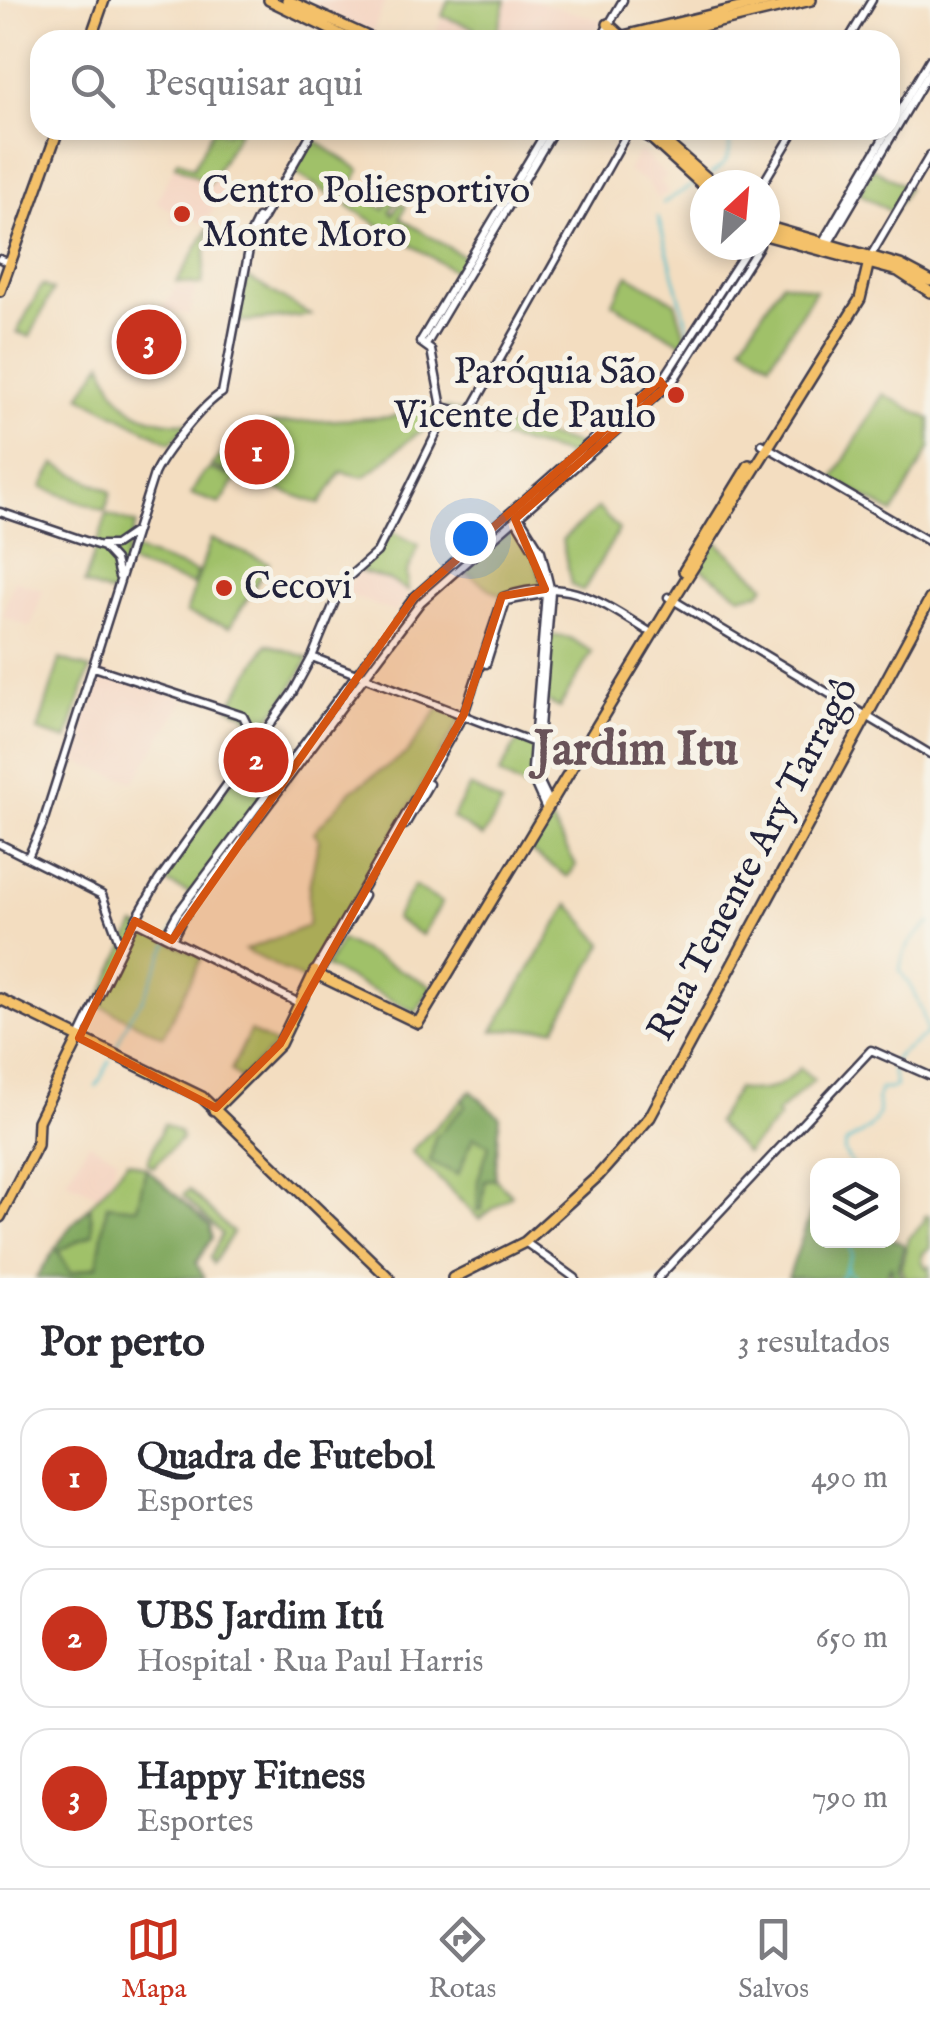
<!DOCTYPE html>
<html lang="pt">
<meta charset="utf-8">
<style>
:root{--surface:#fff;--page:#f7f7f7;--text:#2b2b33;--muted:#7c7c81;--line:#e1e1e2;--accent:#c8321e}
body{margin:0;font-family:"IM FELL English",serif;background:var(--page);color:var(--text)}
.controls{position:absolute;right:30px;bottom:30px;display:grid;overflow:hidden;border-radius:20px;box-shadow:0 5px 15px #0003}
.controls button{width:90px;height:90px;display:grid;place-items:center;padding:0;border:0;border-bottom:2px solid var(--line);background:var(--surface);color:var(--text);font:50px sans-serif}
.compass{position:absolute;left:690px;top:170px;width:90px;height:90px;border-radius:50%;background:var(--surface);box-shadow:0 5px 15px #0003;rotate:26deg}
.you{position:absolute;left:470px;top:538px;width:35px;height:35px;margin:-25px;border:8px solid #fff;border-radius:50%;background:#1a73e8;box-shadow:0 0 0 15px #1a73e833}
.badge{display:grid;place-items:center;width:65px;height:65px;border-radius:50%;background:var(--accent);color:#fff;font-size:32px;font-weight:700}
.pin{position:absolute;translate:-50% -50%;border:5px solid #fff;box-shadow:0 2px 10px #0006}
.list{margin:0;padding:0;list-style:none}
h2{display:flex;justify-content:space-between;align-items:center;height:130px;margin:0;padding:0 40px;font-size:42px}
h2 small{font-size:32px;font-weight:400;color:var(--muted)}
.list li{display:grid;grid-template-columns:65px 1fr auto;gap:30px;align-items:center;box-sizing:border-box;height:140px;margin:0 20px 20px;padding:0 20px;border:2px solid var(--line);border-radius:30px}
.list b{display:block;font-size:38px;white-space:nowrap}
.list p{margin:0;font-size:32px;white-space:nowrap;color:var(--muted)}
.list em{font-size:32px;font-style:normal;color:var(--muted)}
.icon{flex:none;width:55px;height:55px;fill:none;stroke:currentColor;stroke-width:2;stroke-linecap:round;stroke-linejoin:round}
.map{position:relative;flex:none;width:930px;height:1278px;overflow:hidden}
.search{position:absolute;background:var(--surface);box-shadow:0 5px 15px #0003;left:30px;right:30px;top:30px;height:110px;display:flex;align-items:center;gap:25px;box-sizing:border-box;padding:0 35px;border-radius:30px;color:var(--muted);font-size:38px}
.sheet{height:610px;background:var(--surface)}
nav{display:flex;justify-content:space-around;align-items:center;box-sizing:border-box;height:140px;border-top:2px solid var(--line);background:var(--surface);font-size:28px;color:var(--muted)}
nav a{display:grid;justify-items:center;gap:5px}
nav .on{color:var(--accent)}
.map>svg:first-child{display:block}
</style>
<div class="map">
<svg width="930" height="1278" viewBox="0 0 930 1278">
<rect width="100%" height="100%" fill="#f7f3e8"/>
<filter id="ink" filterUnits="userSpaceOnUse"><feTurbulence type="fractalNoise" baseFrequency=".01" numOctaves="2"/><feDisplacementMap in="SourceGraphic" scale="20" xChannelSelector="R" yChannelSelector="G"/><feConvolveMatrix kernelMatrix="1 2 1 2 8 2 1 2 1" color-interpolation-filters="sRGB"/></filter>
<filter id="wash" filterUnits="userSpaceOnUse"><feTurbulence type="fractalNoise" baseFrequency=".0048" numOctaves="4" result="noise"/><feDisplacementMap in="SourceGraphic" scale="40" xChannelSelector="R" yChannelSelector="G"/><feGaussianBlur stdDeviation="2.25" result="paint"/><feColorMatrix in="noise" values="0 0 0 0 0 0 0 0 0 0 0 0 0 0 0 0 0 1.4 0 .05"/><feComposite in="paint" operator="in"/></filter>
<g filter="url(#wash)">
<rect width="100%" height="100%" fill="#f3ddc0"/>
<!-- built -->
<path fill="#f4d3c0" d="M315 0H386L372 34 312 6Z
M506 0H534L603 21 590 40H495Z
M442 16 474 28 469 40H433Z
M640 150 667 177 660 181 668 192 657 199 648 183 627 171Z
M175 165 209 184 213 177 227 186 204 225 190 217 183 229 170 222 174 212 156 202Z
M176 286 195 288 190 315 161 311Z
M359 571 389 580 408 591 407 598 396 613 342 592Z
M14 580 43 590 31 627 2 616Z
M96 670 185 699 134 782 68 759Z
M255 748 277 777 264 794 237 773Z
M89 1143 117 1158 112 1178 98 1195 66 1180Z"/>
<!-- green -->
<path fill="#a0c169" stroke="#617252" stroke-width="2.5" d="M448 0H506L495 40H469L474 28 442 16Z
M213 130 227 133 229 130H240L209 184 175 165 178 160 193 168Z
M312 139 360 170 342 202 293 171Z
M873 168 908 188 893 213 859 193Z
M357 193 384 209 391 198 396 201 390 211 393 214 400 203 406 206 400 218 466 258 457 273 348 206Z
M209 227 202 285 177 282Z
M628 275 675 302 687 342 685 345 612 303Z
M247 277 311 315 237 322Z
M782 282 816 290 770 363 742 344Z
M42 285 53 290 30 337 17 332Z
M103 362C116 409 142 423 190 423L171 443 80 396Z
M883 394 930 419V448L893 513 833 479Z
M428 406 441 409 439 423C414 429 387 462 364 477L341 472 320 504 211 466 247 425 391 417Z
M445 408 583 446 572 456 444 423Z
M55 464 111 492 105 511 42 487Z
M210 469 237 478 220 504 191 494 202 475Z
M598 508 619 530 583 591 571 585 562 540Z
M107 514 136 524 114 595 84 584Z
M514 525 534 556 543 587 499 595 462 570Z
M391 531 419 545 407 573 408 591 389 580 359 571Z
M211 539 269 563 230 627 186 613Z
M713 539 765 585 760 593 740 596 696 565Z
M134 550 197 572 193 585 130 564Z
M550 635 570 638 592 652 559 708 545 700Z
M267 644 309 658 291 690 256 737 246 715 229 707Z
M60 659 90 669 67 740 38 731Z
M439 708 462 717 308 982 245 950 308 926 309 887 319 839 314 832 351 791 407 753Z
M519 738 534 745 538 795 499 774Z
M237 773 264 794 191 894 161 880Z
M470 786 502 804 483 837 452 818Z
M547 813 576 865 568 877 526 848Z
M414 886 442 903 422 935 395 919Z
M569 904 603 944 555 1028 493 1031Z
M135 925 202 957 163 1036 97 1004Z
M341 940 432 986 416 1012 326 967Z
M250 1031 276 1045 240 1079 231 1070Z
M800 1068 814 1080 776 1114 779 1118 746 1153 716 1122 737 1089C764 1094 781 1089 800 1068Z
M471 1091 500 1117 495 1179 512 1195 479 1219 411 1151Z
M164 1124 179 1132 182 1138 153 1167 147 1162Z
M128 1161 146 1168 137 1209 107 1205 97 1266 71 1273 58 1251 93 1234 90 1206Z
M189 1190 233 1233 213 1264 210 1258 222 1234 183 1195Z
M929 1215 930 1248 923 1253 922 1260 926 1268 930 1266V1278H906L901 1267 909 1238 924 1222 925 1216Z"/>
<!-- forest -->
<path fill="#80a75d" stroke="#51644c" stroke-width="2.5" d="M471 1091 500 1117 495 1179 485 1180 482 1210H477L478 1180 489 1145 473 1137 458 1175 430 1161 435 1137 465 1106 463 1099Z
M146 1168 210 1226 212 1238 196 1263 204 1278H36L69 1228 90 1206 93 1234 58 1251 71 1273 97 1266 107 1205 137 1208Z
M811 1212 817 1214 818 1240 893 1239 904 1245 898 1268 902 1278H892L891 1265 886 1278H788Z"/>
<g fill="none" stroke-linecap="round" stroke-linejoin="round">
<!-- stream -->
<path stroke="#4fbcc8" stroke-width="2.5" d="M708 40 717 29
M711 174C730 162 733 152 727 130
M663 203 696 183
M658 217 690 335
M115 1050 130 1016 143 999 180 917 417 600 670 379 690 348V343
M96 1087 110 1061
M853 1166 844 1152 846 1143C856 1136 875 1128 878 1114 880 1104 875 1100 880 1089H890L896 1086 891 1066 898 1055 927 1034C925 1013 913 988 900 971 902 948 913 938 930 923
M846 1268 853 1278
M841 1278 852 1255 849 1240"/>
</g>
</g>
<g filter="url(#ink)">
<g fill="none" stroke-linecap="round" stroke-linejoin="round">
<!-- minor casing -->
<g stroke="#413e4f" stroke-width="11">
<path id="minor" d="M600 40 623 0
M848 40 872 0
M890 127 930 59
M762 185 795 130
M822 243 888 130
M828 244 930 71
M244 247 258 218
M870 257 930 155
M0 259 10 263
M426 345 554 130
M443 407 469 414 629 130
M762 444 930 542
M0 512 103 547 115 560 119 577
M519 516 541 551 551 592 539 740
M515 519 536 554 546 593 532 768 534 782 546 809
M101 545H115L134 532
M668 597 930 754
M312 657 535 743
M486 664 506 601 542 594
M94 667 243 716 256 742 282 777
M538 757V778L550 803
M405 825 429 784
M0 844 102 895 121 947
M28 857 42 826 154 474C163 454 204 403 222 393L251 239 313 130
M135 921 299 1003
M165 936 177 914 414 597 666 375 750 245
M172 940 183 918 421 602 674 380 760 245
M316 969 464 714 503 597C568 575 599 601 653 634
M320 971 364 896
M79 1037 135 921 158 881 293 692 312 657 343 582 377 552 406 495 444 418 431 350 420 342 547 130
M525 1242 575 1278
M658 1278 871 1050 930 1076"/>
</g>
<!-- major casing -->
<g stroke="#413e4f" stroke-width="14">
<path id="major" d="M269 0 352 40
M287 0 375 40
M608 24 621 36
M90 40 104 0
M607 40 772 0
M644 40 811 0
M636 130 652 139 705 187
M652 130 715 185
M765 226 900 265 930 281
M765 235 898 271 930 292
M0 291 58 130
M684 571 749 465
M314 973 418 1023 673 600 860 299 870 257
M0 999 202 1097 389 1278
M214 1110 280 1044 315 971
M0 1217 37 1145 38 1121 79 1038
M453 1278 525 1242 598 1176 650 1117 930 599"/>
</g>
<!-- minor -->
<use href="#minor" stroke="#fff" stroke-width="6"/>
<!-- major -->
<use href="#major" stroke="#f4c16a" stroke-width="9"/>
</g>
</g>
<!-- marked area -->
<path fill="#d45411" fill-opacity="0.2" stroke="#d45411" stroke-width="8" stroke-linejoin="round" d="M660 381 665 388 515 519 545 589 502 596 464 714 280 1044 216 1108 79 1038 135 921 172 940 414 597Z"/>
<!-- markers -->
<g fill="#c8321e" stroke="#f7f3e8" stroke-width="4">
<circle cx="182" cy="214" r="10"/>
<circle cx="676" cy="395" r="10"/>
<circle cx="224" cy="588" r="10"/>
</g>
<g text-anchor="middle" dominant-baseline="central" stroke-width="10" stroke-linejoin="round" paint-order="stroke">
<!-- poi labels -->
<g font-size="38" fill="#22223b" stroke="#f7f3e8" text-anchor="start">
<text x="202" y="192">Centro Poliesportivo<tspan x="202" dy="44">Monte Moro</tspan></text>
<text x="656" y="373" text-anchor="end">Paróquia São<tspan x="656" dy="44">Vicente de Paulo</tspan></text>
<text x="244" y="588">Cecovi</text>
</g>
<!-- street labels -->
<g font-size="38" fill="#22223b" stroke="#f7f3e8">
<text transform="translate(754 860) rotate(-62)">Rua Tenente Ary Tarragô</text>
</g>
<!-- district labels -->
<g font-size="48" font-weight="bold" fill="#695359" stroke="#f7f3e8">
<text x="636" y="751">Jardim Itu</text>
</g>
</g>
</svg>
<div class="controls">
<button><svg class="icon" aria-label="layers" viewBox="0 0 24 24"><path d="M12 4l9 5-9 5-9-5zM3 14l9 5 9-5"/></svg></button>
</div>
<svg class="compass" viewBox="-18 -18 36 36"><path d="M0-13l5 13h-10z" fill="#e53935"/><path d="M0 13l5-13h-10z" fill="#7c7c81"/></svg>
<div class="you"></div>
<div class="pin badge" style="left:257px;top:452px">1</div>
<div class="pin badge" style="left:256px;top:760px">2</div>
<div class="pin badge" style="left:149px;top:342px">3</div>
<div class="search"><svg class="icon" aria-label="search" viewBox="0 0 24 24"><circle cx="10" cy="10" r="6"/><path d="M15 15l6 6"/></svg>Pesquisar aqui</div>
</div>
<section class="sheet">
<h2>Por perto<small>3 resultados</small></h2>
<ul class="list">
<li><span class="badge">1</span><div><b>Quadra de Futebol</b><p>Esportes</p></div><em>490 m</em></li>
<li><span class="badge">2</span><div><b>UBS Jardim Itú</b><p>Hospital · Rua Paul Harris</p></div><em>650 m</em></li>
<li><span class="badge">3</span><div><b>Happy Fitness</b><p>Esportes</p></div><em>790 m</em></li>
</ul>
</section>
<nav>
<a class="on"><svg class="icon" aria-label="map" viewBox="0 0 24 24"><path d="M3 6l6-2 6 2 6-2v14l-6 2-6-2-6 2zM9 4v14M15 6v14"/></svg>Mapa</a>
<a><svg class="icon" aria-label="directions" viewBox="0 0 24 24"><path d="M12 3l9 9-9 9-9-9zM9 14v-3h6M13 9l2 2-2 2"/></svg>Rotas</a>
<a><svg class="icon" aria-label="saved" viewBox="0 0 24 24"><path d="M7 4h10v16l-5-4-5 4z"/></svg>Salvos</a>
</nav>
